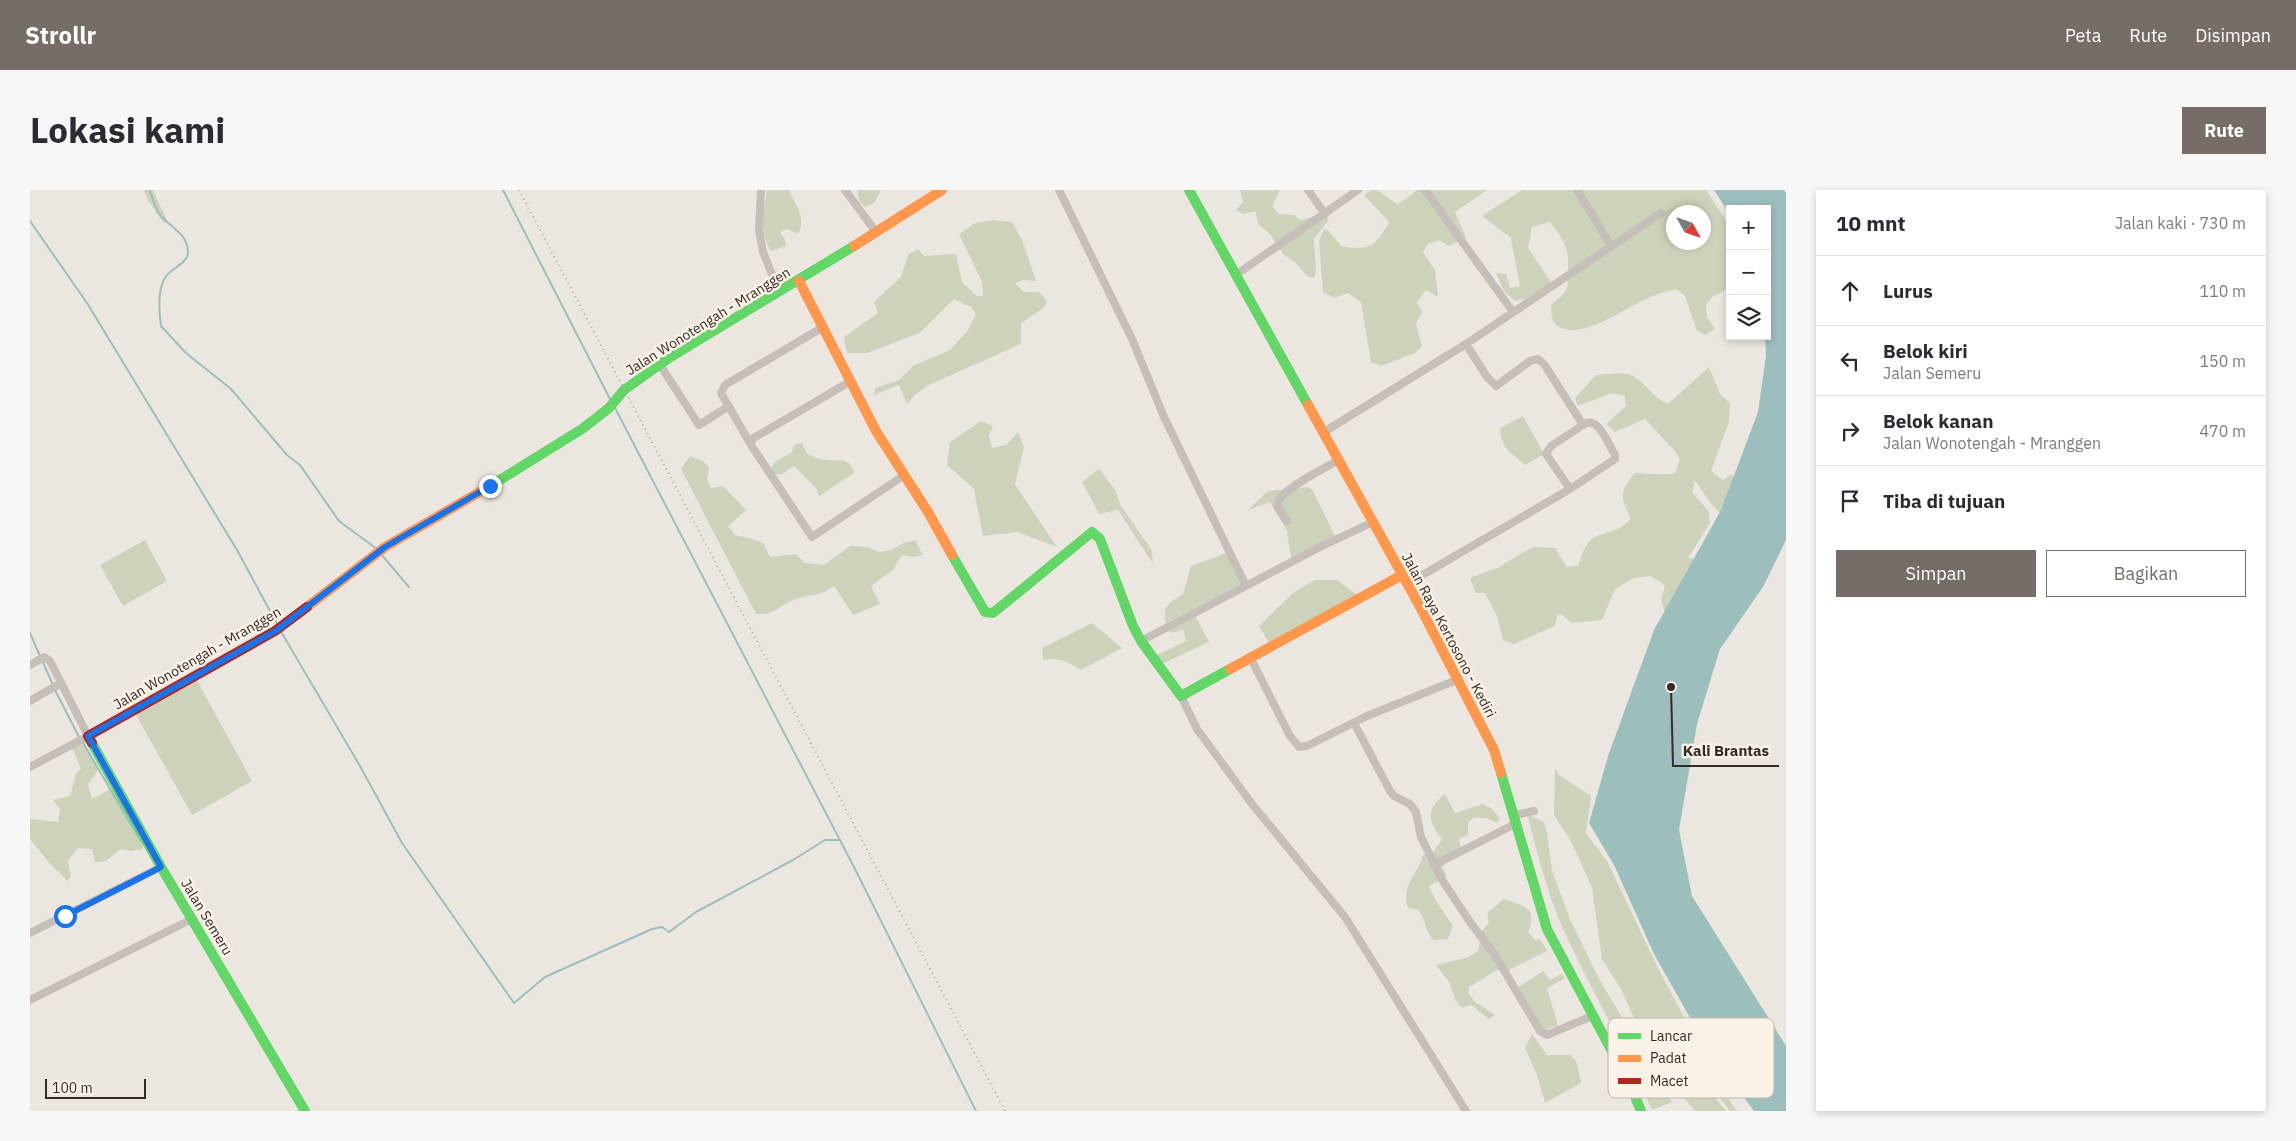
<!DOCTYPE html>
<html lang="id">
<meta charset="utf-8">
<style>
:root{--surface:#fff;--page:#f7f7f7;--text:#2b2b33;--muted:#7c7c81;--line:#e1e1e2;--accent:#766d68}
body{margin:0;font-family:"IBM Plex Sans",sans-serif;background:var(--page);color:var(--text)}
.controls{position:absolute;right:15px;top:15px;display:grid;overflow:hidden;border-radius:0px;box-shadow:0 2px 8px #0003}
.controls button{width:45px;height:45px;display:grid;place-items:center;padding:0;border:0;border-bottom:1px solid var(--line);background:var(--surface);color:var(--text);font:25px sans-serif}
.compass{position:absolute;left:1636px;top:15px;width:45px;height:45px;border-radius:50%;background:var(--surface);box-shadow:0 2px 8px #0003;rotate:130deg}
.scale{position:absolute;left:15px;bottom:12px;width:101px;box-sizing:border-box;padding-left:5px;border:2px solid #362c27;border-top:0;font-size:14px;line-height:18px;white-space:nowrap;color:#362c27;-webkit-text-stroke:4px #faf1e7;paint-order:stroke}
.stop{position:absolute;width:15px;height:15px;margin:-11px;border:4px solid #1a73e8;border-radius:50%;background:#fff}
.stop.end{background:#1a73e8;border-color:#fff;box-shadow:0 1px 5px #0008}
.list{margin:0;padding:0;list-style:none}
h2{display:flex;justify-content:space-between;align-items:center;height:65px;margin:0;padding:0 20px;font-size:21px}
h2 small{font-size:16px;font-weight:400;color:var(--muted)}
.list li{display:grid;grid-template-columns:32px 1fr auto;gap:15px;align-items:center;box-sizing:border-box;height:70px;padding:0 20px;border-top:1px solid var(--line)}
.list b{display:block;font-size:19px;white-space:nowrap}
.list p{margin:0;font-size:16px;white-space:nowrap;color:var(--muted)}
.list em{font-size:16px;font-style:normal;color:var(--muted)}
.actions{display:flex;gap:10px;padding:15px 20px}
.actions a{flex:1;padding:11px 0;border:1px solid var(--accent);border-radius:0px;text-align:center;font-size:18px;color:var(--accent)}
.actions .main{background:var(--accent);color:#fff}
.icon{flex:none;width:28px;height:28px;fill:none;stroke:currentColor;stroke-width:2;stroke-linecap:round;stroke-linejoin:round}
.map{position:relative;flex:none;width:1756px;height:921px;overflow:hidden;border-radius:0px}
header{display:flex;align-items:center;gap:30px;box-sizing:border-box;height:70px;padding:0 25px;background:var(--accent);color:#fff}
header strong{font-size:24px}
nav{display:flex;gap:28px;margin-inline-start:auto;font-size:18px}
.intro{display:flex;align-items:center;justify-content:space-between;box-sizing:border-box;height:120px;padding:0 30px}
h1{margin:0;font-size:35px}
.button{padding:12px 22px;border-radius:0px;background:var(--accent);color:#fff;font-size:18px;font-weight:700}
main{display:flex;gap:30px;padding:0 30px}
aside{flex:1;background:var(--surface);border-radius:0px;box-shadow:0 2px 8px #0003}
.map>svg:first-child{display:block}
</style>
<header>
<strong>Strollr</strong>
<nav><a>Peta</a><a>Rute</a><a>Disimpan</a></nav>
</header>
<div class="intro"><h1>Lokasi kami</h1><a class="button">Rute</a></div>
<main>
<div class="map">
<svg width="1756" height="921" viewBox="0 0 1756 921">
<rect width="100%" height="100%" fill="#ece6e0"/>
<!-- green -->
<path fill="#cdd2ba" fill-rule="evenodd" d="M114 0H123L138 33H134L117 9Z
M737 0H759C765 14 777 29 768 44L757 39 750 42 755 50 756 56 741 61C729 43 733 20 737 0Z
M827 0H851L844 13 835 17 829 11Z
M1210 0H1250L1242 16 1249 24 1264 25 1271 30 1297 23 1298 31 1284 49 1286 82 1284 88 1277 86 1266 73 1254 65 1239 43 1229 35 1225 21 1213 24 1206 20 1213 12Z
M1341 0H1347L1367 14 1376 9 1387 0H1457L1425 22 1436 48 1418 56 1410 50 1398 54 1393 62 1405 80 1408 107 1396 100 1387 112 1392 122 1386 134 1392 156 1385 163 1351 176 1341 172 1331 112 1318 103 1304 108 1293 102 1289 51 1294 39 1299 41 1311 56C1338 61 1346 57 1359 32L1334 5Z
M1492 0H1676L1700 37V98L1682 107 1676 115 1677 127 1685 139 1675 145 1667 141 1655 106 1646 99C1634 102 1623 105 1612 111 1591 121 1553 149 1529 137 1521 133 1522 123 1521 116 1525 110 1531 108 1535 102 1539 97 1537 89 1538 83 1539 57 1535 52 1520 32L1502 37 1498 58 1523 95 1500 108 1485 111 1473 100 1466 83 1476 84 1480 98 1490 96 1481 48 1452 26ZM1644 22H1674V52H1644Z
M964 30 982 32 992 50 1006 91 994 90 985 93 994 102H1009L1017 111C1014 122 999 125 991 134V154L899 195 886 204 877 214 869 195 844 205 845 198 869 190 883 176 920 160 938 140 946 124 941 117 924 109 890 143 837 163H817L814 147 848 123 844 112 871 87 878 65 888 59 894 66 926 64 932 92 947 106H953L952 92 929 44 945 33Z
M1679 177 1690 204 1700 213 1699 232 1681 281 1693 290 1700 285 1714 286 1695 330 1676 307 1665 290 1662 302 1679 322 1680 333 1658 368 1675 369 1636 426 1631 410 1635 395 1620 386 1604 388 1585 399 1572 430 1542 433 1531 424 1527 425 1525 436 1484 454 1473 450 1467 426 1455 403H1446L1440 388 1467 378 1503 357 1525 358 1537 377 1548 376C1551 368 1555 353 1563 348 1579 340 1585 344 1601 329 1590 307 1589 302 1605 283 1619 283 1631 286 1645 283L1650 270 1644 260 1615 229 1585 242 1576 234 1596 216 1595 206 1582 203 1548 216 1545 208 1566 185C1576 184 1594 181 1603 186 1616 193 1622 207 1638 214Z
M1493 226 1514 264 1495 275C1480 261 1472 261 1470 238Z
M951 231 963 236 959 246 962 258 976 255 988 242 994 257 985 294 1027 357 987 342 953 346 944 299 917 275 920 252Z
M772 253 777 264C784 267 791 270 800 270 812 271 820 268 824 283L789 306 786 298 764 276 752 284 744 285 741 278 746 271 762 262 764 255Z
M660 266 673 271 679 278 677 290 681 298 693 296 716 320 698 336 705 345 719 348 733 353 740 367 766 364 775 373 794 375 820 356 838 357 849 362 861 360 874 353 885 350 893 365 883 367 872 365 863 380 841 396 850 414 823 425 804 396C791 407 776 404 761 411 745 418 746 425 726 424L651 279Z
M1069 279 1085 300 1091 316 1121 359 1123 374 1088 320 1069 324 1052 292Z
M1277 297 1282 299 1305 346 1261 368 1257 341 1240 312 1218 320 1238 301Z
M115 350 137 391 93 416 70 375Z
M1196 363 1211 394 1136 433C1131 417 1140 412 1153 404L1161 376Z
M1284 390H1307L1327 405 1239 453 1229 436 1262 404Z
M1166 427 1179 452 1132 474 1125 466 1156 451 1153 440 1140 443 1139 440Z
M1062 433 1092 458 1051 480C1038 472 1028 467 1013 470L1012 458Z
M165 487 222 591 162 625 104 521Z
M52 551 69 579 58 594 62 609 82 598 113 651V659L101 661 91 659 76 671 65 672 62 659 48 658 38 671 41 686 38 691 21 675 0 649V629L28 632 30 619 23 610 40 606 46 583 51 579 42 558Z
M1525 578 1529 585 1561 606 1556 643 1577 671 1628 778 1655 829 1671 853 1682 875 1685 890 1707 921H1700L1661 871 1652 864 1642 868 1631 878 1608 837 1591 799 1572 769 1562 698 1541 651 1524 625Z
M1415 604 1425 623 1453 614 1462 619 1470 628 1467 633 1456 628 1444 627 1438 633V645L1429 649 1431 657 1412 677 1417 686 1399 696 1406 711 1423 736 1418 749 1403 750C1396 741 1395 730 1389 720L1378 718C1371 699 1384 687 1392 670V666L1404 661 1412 649C1398 632 1395 619 1415 604Z
M1497 624 1514 632 1517 643 1522 681 1540 729 1568 787 1642 912 1622 920C1595 856 1559 797 1531 734 1516 699 1507 661 1497 624Z
M1474 709C1491 716 1509 715 1498 742L1505 750 1510 749 1517 761 1479 780H1467L1439 797 1438 803 1444 811 1465 825 1459 829 1441 815 1432 818 1426 811 1419 792 1406 775 1439 767 1448 761 1452 741 1459 732 1457 723Z
M1514 781 1519 790 1532 784 1535 788 1517 798 1528 835 1513 841 1488 797Z
M1502 844 1517 865H1541L1547 873 1551 893 1515 913 1507 885 1495 858Z
M1652 868 1696 921H1665L1634 883Z"/>
<!-- water -->
<path fill="#9cbfbe" d="M1684 0H1754L1756 3V350L1733 397 1690 459 1667 534 1649 640 1662 706 1756 856V921H1724L1676 856 1624 764 1584 675 1559 633 1578 566 1624 440 1691 320 1728 222 1736 165 1735 146H1737V19H1700V25Z"/>
<g fill="none" stroke-linecap="round" stroke-linejoin="round">
<!-- stream -->
<path stroke="#9cbfbe" stroke-width="2" d="M119 0C124 8 124 18 130 25 140 37 157 43 158 61 159 73 142 78 136 86 127 99 129 122 131 136L156 163 201 199 257 265 270 275 309 331 347 359
M473 0 580 209
M0 31 57 113 207 360 247 434
M585 218 825 679 946 921
M351 364 379 397
M250 440 330 576 372 653 484 813 515 787 622 739 632 737 639 742 666 722 763 670 795 650H810
M0 443 10 466
M12 470 23 495
M25 500 49 547
M52 551 110 650"/>
<!-- street -->
<path stroke="#c5beb9" stroke-width="8" d="M731 0 729 40 733 62 749 102
M815 0 846 42
M1029 0 1102 149 1134 227 1216 396
M1278 0 1295 24
M1395 0 1483 122
M1547 0 1581 56
M1207 84 1328 0
M793 137 695 195 691 203 721 255 782 347 873 286
M630 175 669 235 699 216
M1294 242 1436 154 1631 23
M721 255 722 249 821 191
M1540 299 1585 269V265C1578 254 1568 224 1553 235
M1257 331 1247 316C1248 300 1295 278 1309 270
M1377 394 1540 299 1516 264 1521 256 1553 235 1514 174 1508 169 1500 171 1466 196 1457 187 1436 154
M1111 451 1290 357 1343 332
M1220 467 1260 546 1269 557 1277 556 1337 526 1429 489
M0 475 14 467 20 471 58 546 0 577
M1151 506 1167 539 1222 614 1315 727 1436 921
M0 511 31 493
M1324 533 1360 601 1364 606 1380 614 1386 622 1391 647 1411 688 1440 732 1465 765 1510 841 1517 845 1562 826
M1485 625 1504 621
M1404 675 1487 633
M0 743 131 677
M0 810 162 729"/>
<!-- fast -->
<path stroke="#63d668" stroke-width="10" d="M1159 0 1278 215
M465 293 552 239 579 218 594 200 639 168 824 56
M922 365 955 422 963 423 1062 342 1070 349 1103 436 1111 451 1151 506 1200 479
M62 553 131 677 275 921
M1471 583 1517 739 1602 899 1611 921"/>
<!-- slow -->
<path stroke="#ff974d" stroke-width="10" d="M824 56 912 0
M769 91 846 241 898 322 922 365
M1278 215 1388 413 1464 560 1471 583
M277 417 355 357 465 293
M1200 479 1372 385"/>
<!-- jam -->
<path stroke="#b3261e" stroke-width="10" d="M62 553 58 546 245 441 277 417"/>
<!-- rail -->
<path stroke="#ada7a3" stroke-width="2" stroke-dasharray="1 4" stroke-linecap="butt" d="M489 0 975 921"/>
</g>
<g fill="none" stroke-linecap="round" stroke-linejoin="round">
<!-- route -->
<path stroke="#1a73e8" stroke-width="6" d="M35 726 131 677 58 546 247 440 355 357 460 296"/>
</g>
<g text-anchor="middle" dominant-baseline="central" stroke-width="5" stroke-linejoin="round" paint-order="stroke">
<!-- street labels -->
<g font-size="14" fill="#362c27" stroke="#faf1e7">
<text transform="translate(678 131) rotate(-32)">Jalan Wonotengah - Mranggen</text>
<text transform="translate(1419 445) rotate(62)">Jalan Raya Kertosono - Kediri</text>
<text transform="translate(167 468) rotate(-30)">Jalan Wonotengah - Mranggen</text>
<text transform="translate(177 727) rotate(59)">Jalan Semeru</text>
</g>
</g>
<!-- legend -->
<rect x="1578" y="828" width="166" height="80" rx="8" fill="#faf1e7" stroke="#bfb6ad" stroke-width="1"/>
<rect x="1588" y="843" width="23" height="6" fill="#63d668"/>
<rect x="1588" y="865" width="23" height="7" fill="#ff974d"/>
<rect x="1588" y="888" width="23" height="6" fill="#b3261e"/>
<g font-size="14" fill="#362c27">
<text x="1620" y="851">Lancar</text>
<text x="1620" y="873">Padat</text>
<text x="1620" y="896">Macet</text>
</g>
<!-- callouts -->
<path fill="none" stroke="#362c27" stroke-width="2" d="M1641 497L1643 576H1749"/>
<circle fill="#362c27" stroke="#faf1e7" stroke-width="2" cx="1641" cy="497" r="5"/>
<g font-size="15" text-anchor="middle" font-weight="bold" fill="#362c27" stroke="#faf1e7" stroke-width="5" stroke-linejoin="round" paint-order="stroke">
<text x="1696" y="566">Kali Brantas</text>
</g>
</svg>
<div class="controls">
<button>+</button>
<button>−</button>
<button><svg class="icon" aria-label="layers" viewBox="0 0 24 24"><path d="M12 4l9 5-9 5-9-5zM3 14l9 5 9-5"/></svg></button>
</div>
<svg class="compass" viewBox="-18 -18 36 36"><path d="M0-13l5 13h-10z" fill="#e53935"/><path d="M0 13l5-13h-10z" fill="#7c7c81"/></svg>
<div class="scale">100 m</div>
<div class="stop" style="left:35px;top:726px"></div>
<div class="stop end" style="left:460px;top:296px"></div>
</div>
<aside>
<h2>10 mnt<small>Jalan kaki · 730 m</small></h2>
<ul class="list">
<li><svg class="icon" aria-label="ahead" viewBox="0 0 24 24"><path d="M12 20V5M6 11l6-6 6 6"/></svg><div><b>Lurus</b></div><em>110 m</em></li>
<li><svg class="icon" aria-label="left" viewBox="0 0 24 24"><path d="M17 20v-9H6M10 6l-5 5 5 5"/></svg><div><b>Belok kiri</b><p>Jalan Semeru</p></div><em>150 m</em></li>
<li><svg class="icon" aria-label="right" viewBox="0 0 24 24"><path d="M7 20v-9h11M14 6l5 5-5 5"/></svg><div><b>Belok kanan</b><p>Jalan Wonotengah - Mranggen</p></div><em>470 m</em></li>
<li><svg class="icon" aria-label="arrive" viewBox="0 0 24 24"><path d="M6 21V4h12l-3 4 3 4H6"/></svg><div><b>Tiba di tujuan</b></div></li>
</ul>
<div class="actions"><a class="main">Simpan</a><a>Bagikan</a></div>
</aside>
</main>
